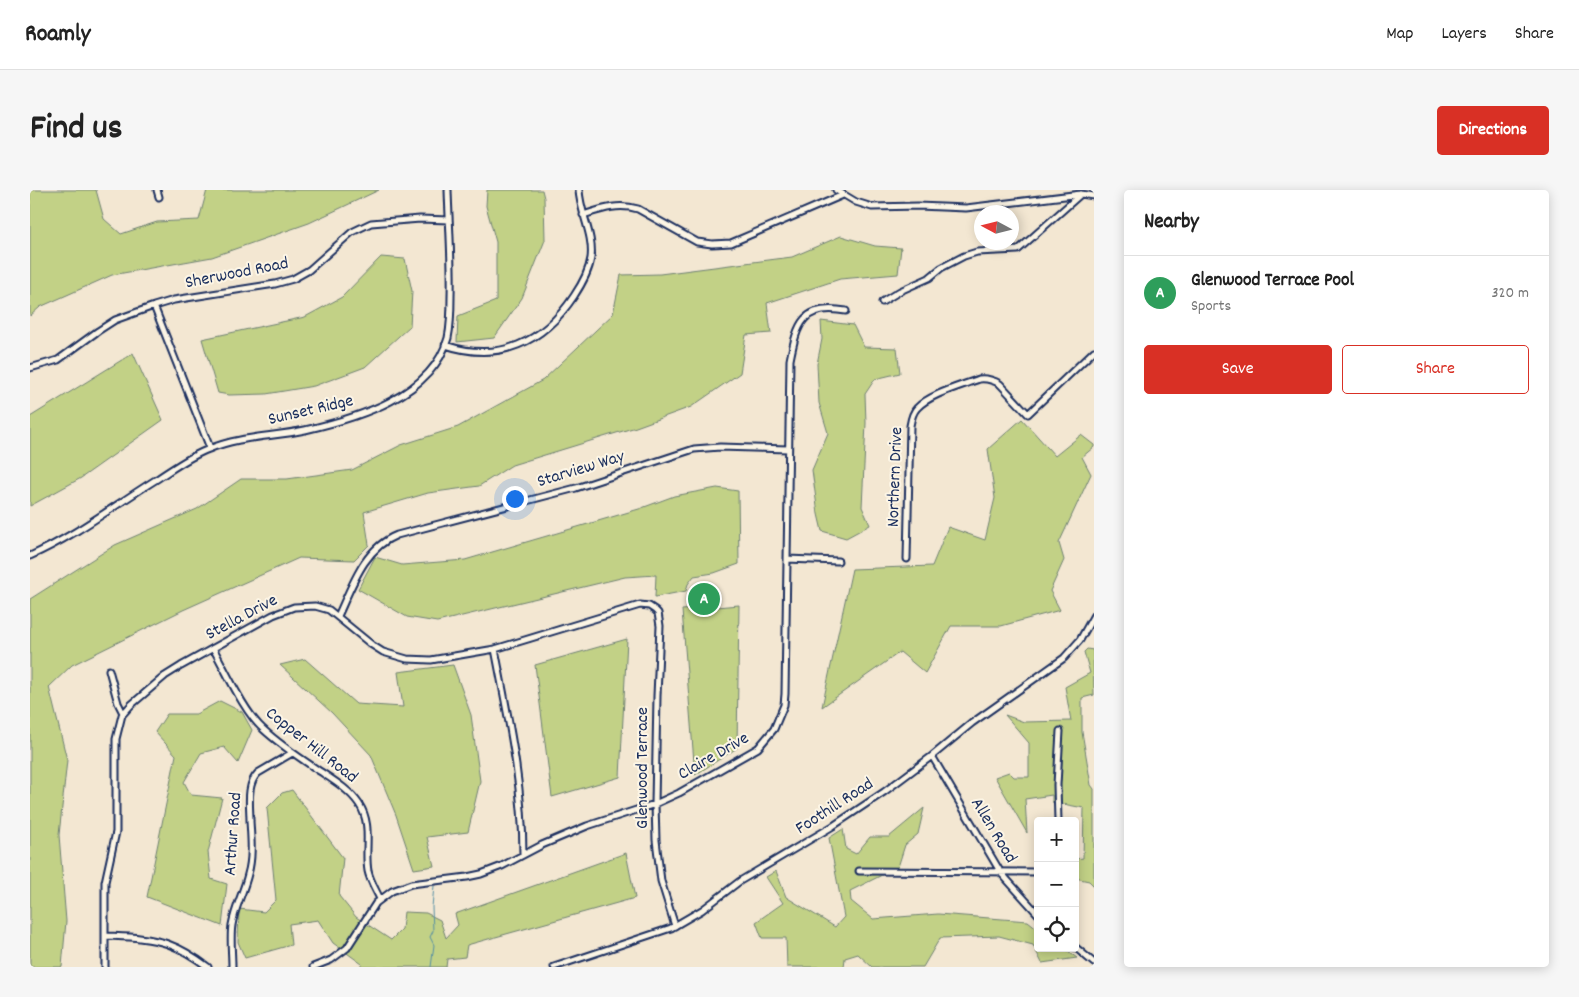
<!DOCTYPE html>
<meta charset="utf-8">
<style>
:root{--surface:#fff;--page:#f6f6f6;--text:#222;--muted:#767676;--line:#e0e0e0;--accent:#d93025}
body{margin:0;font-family:Dekko,sans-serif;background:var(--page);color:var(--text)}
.controls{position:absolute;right:15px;bottom:15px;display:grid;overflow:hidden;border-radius:5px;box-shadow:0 2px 12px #0003}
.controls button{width:45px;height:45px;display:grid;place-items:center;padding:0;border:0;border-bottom:1px solid var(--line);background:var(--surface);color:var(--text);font:25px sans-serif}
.compass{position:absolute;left:944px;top:15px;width:45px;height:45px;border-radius:50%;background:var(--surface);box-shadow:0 2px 12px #0003;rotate:277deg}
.you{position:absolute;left:484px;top:308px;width:18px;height:18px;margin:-12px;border:4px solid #fff;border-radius:50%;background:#1a73e8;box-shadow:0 0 0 8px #1a73e833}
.badge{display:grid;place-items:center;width:32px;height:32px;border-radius:50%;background:var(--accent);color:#fff;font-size:16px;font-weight:700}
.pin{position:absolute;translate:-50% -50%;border:2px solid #fff;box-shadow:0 1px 5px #0006}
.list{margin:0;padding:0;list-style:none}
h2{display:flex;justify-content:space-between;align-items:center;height:65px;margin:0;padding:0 20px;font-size:21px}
h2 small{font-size:16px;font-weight:400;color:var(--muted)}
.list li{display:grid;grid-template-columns:32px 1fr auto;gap:15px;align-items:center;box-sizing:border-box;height:75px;padding:0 20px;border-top:1px solid var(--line)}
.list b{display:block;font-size:19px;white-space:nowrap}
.list p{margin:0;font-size:16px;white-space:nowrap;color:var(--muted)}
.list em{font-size:16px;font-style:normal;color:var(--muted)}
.actions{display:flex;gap:10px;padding:15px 20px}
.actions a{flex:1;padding:11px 0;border:1px solid var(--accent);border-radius:5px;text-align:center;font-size:18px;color:var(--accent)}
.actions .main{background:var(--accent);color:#fff}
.icon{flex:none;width:28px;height:28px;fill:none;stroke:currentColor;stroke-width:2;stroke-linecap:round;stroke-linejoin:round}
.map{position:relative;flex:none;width:1064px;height:777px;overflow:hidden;border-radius:5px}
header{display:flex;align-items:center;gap:30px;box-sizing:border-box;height:70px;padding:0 25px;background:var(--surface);border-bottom:1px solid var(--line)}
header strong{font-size:24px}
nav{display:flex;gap:28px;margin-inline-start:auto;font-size:18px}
.intro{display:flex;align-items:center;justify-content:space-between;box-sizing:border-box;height:120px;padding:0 30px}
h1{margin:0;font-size:35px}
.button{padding:12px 22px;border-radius:5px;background:var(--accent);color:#fff;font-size:18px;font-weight:700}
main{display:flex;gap:30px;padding:0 30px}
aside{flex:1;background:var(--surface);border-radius:5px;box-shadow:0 2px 12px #0003}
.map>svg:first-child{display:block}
</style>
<header>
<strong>Roamly</strong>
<nav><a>Map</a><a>Layers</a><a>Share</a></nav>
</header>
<div class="intro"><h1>Find us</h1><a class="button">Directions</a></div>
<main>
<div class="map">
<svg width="1064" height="777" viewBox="0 0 1064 777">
<rect width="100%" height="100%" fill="#f3e7d2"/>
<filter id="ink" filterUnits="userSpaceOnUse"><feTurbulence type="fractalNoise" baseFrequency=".02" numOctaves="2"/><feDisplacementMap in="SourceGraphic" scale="10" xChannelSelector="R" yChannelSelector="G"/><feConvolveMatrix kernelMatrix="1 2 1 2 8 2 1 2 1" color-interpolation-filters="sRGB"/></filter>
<g filter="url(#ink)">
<!-- green -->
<path fill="#c2d186" stroke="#6e8072" d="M0 0H66L74 29 91 44 127 32 169 30 177 0H349L279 33 182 67 82 85 10 117 0 126Z
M457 0H512L514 8 515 50 492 108 464 148 427 152 428 126 466 111V52L456 16Z
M811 46 845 56 871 58 868 84 810 89 737 113 741 143 716 145 710 183 661 217 606 237 482 275 449 296 398 303 334 322 339 355 324 370 269 368 153 420 42 475 19 497 37 570 29 645 36 731 32 777H0V409L85 355 167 319 211 289H257L322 280 371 255 428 237 513 190 583 124 591 85 630 84 762 67Z
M351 67 375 69 382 101 380 136 335 177 284 196 236 204 199 205 188 203 172 149 275 127 312 107Z
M791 131 823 135 834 157 867 158 870 183 845 189 835 204 836 233 832 317 840 335 816 348 792 341 788 324 782 280 798 243 789 213 787 174 792 149Z
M103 163 133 230 51 288 0 316V227Z
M992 229 1025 266 1051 245 1064 255V257L1052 267 1061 284 1029 353 1034 370 1020 401 1030 420 971 436H921L895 483 870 462 792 517 822 379 902 376 918 337 955 350 965 308 958 259Z
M687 298 708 301 709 374 684 383 664 386 658 394 656 401 625 407 626 385 595 387 407 432 377 427 328 399 345 367 372 375 435 370 609 319 644 306Z
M709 415 707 558 665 585 652 420Z
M597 449 590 587 522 607 505 475Z
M1057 459 1063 460 1064 505 1052 508V542L1061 595 1064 599V696L1059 691 1045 688V669L1053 668 1054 618 1022 612V605L995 609 997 643 965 587 979 582 984 587H999V553L975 525 994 532 1041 531 1035 497 1060 483 1054 462Z
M275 469 326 514 373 517 368 482 423 475 441 525 450 591 438 642 397 647 404 676 384 679 366 625 341 565 302 523 250 475Z
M190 511 212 522 222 540 208 573 194 557 171 563 154 592 161 605 192 608 178 662 181 689 197 694 192 736 117 707 146 565 125 542 137 524H166Z
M262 600 313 668 309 706 326 727 361 750 372 739 374 722 396 723 410 730 416 748 428 735 425 724 596 663 605 708 437 755 435 767 417 769 416 777H330L332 774 303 753 288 730 259 734 261 755 215 768 208 752 209 719 234 722 246 710 237 618 252 603Z
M894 618 888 644 875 655 868 677 820 701 821 711 843 729 908 724 998 731 1008 739V758H1033L1047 768 1012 773 1003 755 969 746 910 748 893 777H842L828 764 815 768 814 777H757L756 748H732L726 732 753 713 736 687 746 681 756 707 805 737 814 727 799 648 813 639 816 659 826 664 840 647H859Z"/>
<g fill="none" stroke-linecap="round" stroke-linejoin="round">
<!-- stream -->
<path stroke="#558ea4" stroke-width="1" d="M401 777 404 755 400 747 403 741 402 717 404 696"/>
<!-- minor casing -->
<g stroke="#1b2f5e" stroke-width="9">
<path id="minor" d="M127 0 129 7
M806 0 826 12 842 17 888 16 936 18 1051 4 1064 6
M553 25C572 19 588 13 608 19L667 52 682 54 701 53 813 5
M852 112 870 101 899 88 911 78 934 66 947 62 988 60 1051 4
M124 116 180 258
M415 155C469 173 513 153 544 106 552 94 559 82 561 68 564 45 550 23 549 0
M0 178 28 170 68 141 85 130 124 116 144 110 245 94 263 89 279 80 322 42 341 33 390 29 419 30
M0 366C45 346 85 315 127 289 144 278 160 266 179 259 210 246 243 247 275 240 328 228 402 206 418 148 421 134 421 120 421 106 422 71 419 35 418 0
M757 369 808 371
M877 369 880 236C881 230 882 223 887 218 900 204 931 196 949 189 957 188 963 190 970 194L998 224 1064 161
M308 426C322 396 334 358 367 345L546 298 664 259 690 257 758 259
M183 458C196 481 214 522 233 539 249 554 267 566 285 578 301 589 318 598 329 614 343 635 334 658 338 681 340 691 346 700 350 709
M465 459C478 527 493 595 493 665
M79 480 88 513 93 523
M902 566 971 683 1008 724
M1028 631 1027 595 1030 541
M829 681 1008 682
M76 746C96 747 118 747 138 754 152 759 166 768 178 777
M1045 757 1064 773
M75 777V692L86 642V549L92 525 101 515 135 486 151 476 243 425 264 417 285 416 299 420 342 455 353 462 377 469 401 470 465 459 610 415 619 416 625 420 628 423 630 436 627 506 625 614 626 650 631 691 645 736
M202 777C202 763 200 748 202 735 205 717 214 701 218 684 223 667 221 648 220 631 220 615 216 595 228 583L262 563
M283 777 301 770 317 758 346 713 362 701 381 694 437 687 451 684 472 676 512 655 557 636 625 614 649 603 728 558 744 539 754 515 755 504 760 170C767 134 773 113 816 121
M524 777 641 738 672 720 710 691 803 636 854 602 902 566 942 533 1034 468 1050 450 1064 425"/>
</g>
<!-- minor -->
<use href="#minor" stroke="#fcf5e5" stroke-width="5"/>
</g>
</g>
<g text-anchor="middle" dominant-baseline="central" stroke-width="4" stroke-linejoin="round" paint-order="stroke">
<!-- street labels -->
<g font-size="18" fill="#1b2f5e" stroke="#fcf5e5">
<text transform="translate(207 84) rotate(-11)">Sherwood Road</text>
<text transform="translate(281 221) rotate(-13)">Sunset Ridge</text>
<text transform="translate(551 280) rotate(-17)">Starview Way</text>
<text transform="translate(866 287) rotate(-88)">Northern Drive</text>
<text transform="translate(212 428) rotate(-28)">Stella Drive</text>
<text transform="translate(281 556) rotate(38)">Copper Hill Road</text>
<text transform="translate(684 567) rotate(-30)">Claire Drive</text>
<text transform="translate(613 578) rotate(-90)">Glenwood Terrace</text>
<text transform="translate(805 617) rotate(-33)">Foothill Road</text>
<text transform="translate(963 641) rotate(59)">Allen Road</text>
<text transform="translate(204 644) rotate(-86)">Arthur Road</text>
</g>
</g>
</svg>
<div class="controls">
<button>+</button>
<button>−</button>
<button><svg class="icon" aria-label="locate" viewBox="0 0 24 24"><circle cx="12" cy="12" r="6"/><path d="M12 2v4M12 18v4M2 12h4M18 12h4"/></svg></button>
</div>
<svg class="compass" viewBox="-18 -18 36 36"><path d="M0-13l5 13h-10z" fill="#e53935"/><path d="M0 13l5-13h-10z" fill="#767676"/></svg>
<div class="you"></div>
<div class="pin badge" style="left:674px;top:409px;background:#2e9e5b">A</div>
</div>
<aside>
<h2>Nearby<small></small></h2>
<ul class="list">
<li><span class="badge" style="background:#2e9e5b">A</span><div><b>Glenwood Terrace Pool</b><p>Sports</p></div><em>320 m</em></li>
</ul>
<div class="actions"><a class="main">Save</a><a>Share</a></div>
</aside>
</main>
